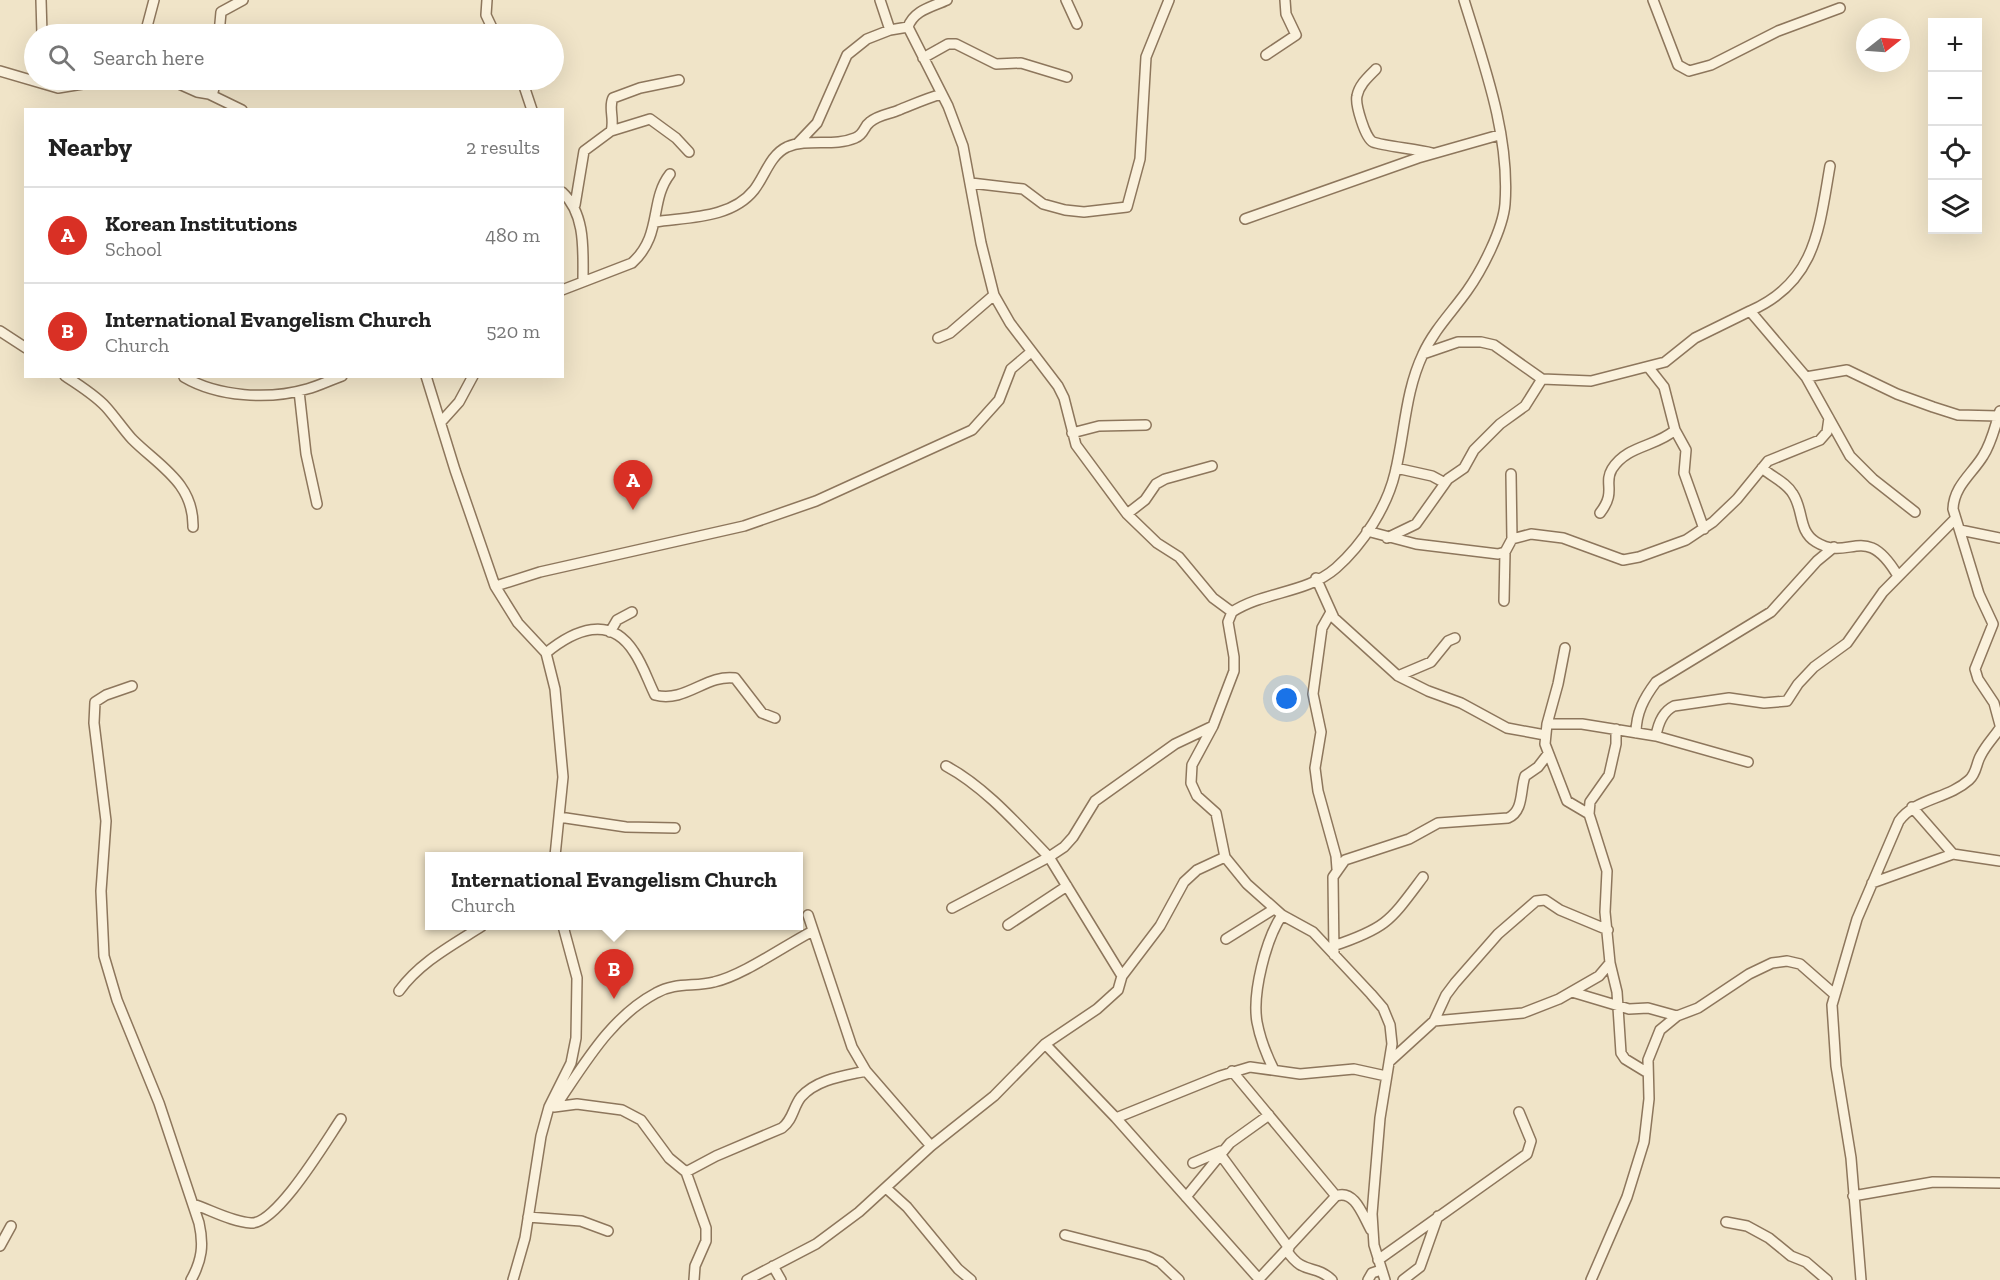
<!DOCTYPE html>
<meta charset="utf-8">
<style>
:root{--surface:#fff;--page:#f6f6f6;--text:#222;--muted:#767676;--line:#e0e0e0;--accent:#d93025}
body{margin:0;font-family:"Zilla Slab",serif;background:var(--page);color:var(--text)}
.controls{position:absolute;right:18px;top:18px;display:grid;overflow:hidden;border-radius:0px;box-shadow:0 6px 24px #0002}
.controls button{width:54px;height:54px;display:grid;place-items:center;padding:0;border:0;border-bottom:2px solid var(--line);background:var(--surface);color:var(--text);font:30px sans-serif}
.compass{position:absolute;left:1856px;top:18px;width:54px;height:54px;border-radius:50%;background:var(--surface);box-shadow:0 6px 24px #0002;rotate:73deg}
.you{position:absolute;left:1287px;top:699px;width:21px;height:21px;margin:-15px;border:4px solid #fff;border-radius:50%;background:#1a73e8;box-shadow:0 0 0 9px #1a73e833}
.badge{display:grid;place-items:center;width:39px;height:39px;border-radius:50%;background:var(--accent);color:#fff;font-size:20px;font-weight:700}
.pin{position:absolute;translate:-50% -50px;filter:drop-shadow(0 2px 3px #0008)}
.pin::after{content:'';position:absolute;top:32px;width:21px;height:18px;background:inherit;clip-path:polygon(0 0,100% 0,50% 100%)}
.popup{position:absolute;left:425px;top:852px;width:378px;height:78px;box-sizing:border-box;display:grid;place-content:center;border-radius:0px;background:var(--surface);filter:drop-shadow(0 2px 4px #0005);font-size:20px;white-space:nowrap;color:var(--muted)}
.popup b{font-size:22px;color:var(--text)}
.popup::after{content:'';position:absolute;left:50%;top:100%;margin-left:-12px;border:12px solid transparent;border-top-color:var(--surface)}
.list{margin:0;padding:0;list-style:none}
h2{display:flex;justify-content:space-between;align-items:center;height:78px;margin:0;padding:0 24px;font-size:26px}
h2 small{font-size:20px;font-weight:400;color:var(--muted)}
.list li{display:grid;grid-template-columns:39px 1fr auto;gap:18px;align-items:center;box-sizing:border-box;height:96px;padding:0 24px;border-top:2px solid var(--line)}
.list b{display:block;font-size:22px;white-space:nowrap}
.list p{margin:0;font-size:20px;white-space:nowrap;color:var(--muted)}
.list em{font-size:20px;font-style:normal;color:var(--muted)}
.icon{flex:none;width:33px;height:33px;fill:none;stroke:currentColor;stroke-width:2;stroke-linecap:round;stroke-linejoin:round}
.map{position:relative;flex:none;width:2000px;height:1280px;overflow:hidden}
.search{position:absolute;background:var(--surface);box-shadow:0 6px 24px #0002;left:24px;top:24px;width:540px;height:66px;display:flex;align-items:center;gap:15px;box-sizing:border-box;padding:0 21px;border-radius:33px;color:var(--muted);font-size:22px}
.panel{position:absolute;background:var(--surface);box-shadow:0 6px 24px #0002;left:24px;top:108px;width:540px;height:270px;border-radius:0px}
.map>svg:first-child{display:block}
</style>
<div class="map">
<svg width="2000" height="1280" viewBox="0 0 2000 1280">
<rect width="100%" height="100%" fill="#f0e4c8"/>
<g fill="none" stroke-linecap="round" stroke-linejoin="round">
<!-- minor casing -->
<g stroke="#8d765c" stroke-width="12">
<path id="minor" d="M41 0 42 34
M487 0 486 15 495 34
M880 0 890 30 908 27
M947 0C932 7 914 10 908 27L948 106 963 146 981 243 994 295 1010 323 1058 386 1064 398 1076 445 1127 514 1157 543 1179 557 1213 598 1232 612
M1066 0 1077 24
M1653 0 1678 65 1689 71 1711 65 1778 31 1840 8
M145 34 154 0
M219 34 221 12 243 0
M1266 55 1296 35 1286 14 1285 0
M923 58 948 44H956L996 64 1021 63 1067 77
M1376 69C1368 77 1359 85 1357 96 1355 104 1365 138 1373 142 1383 146 1417 149 1432 153
M0 71 58 88 107 80
M170 80 197 92 209 94 213 92 216 80
M522 80 532 110
M209 94 242 110
M611 131C615 120 608 107 613 98L640 88 679 80
M797 144 817 123 847 55 867 39 890 30
M971 183 1023 189 1043 204 1065 210 1084 212 1127 207 1140 159 1146 57 1169 0
M562 192C586 214 583 251 583 281
M575 205 584 151 611 131 650 119 676 138 689 152
M1245 219 1418 158 1499 135
M655 222C687 217 731 219 754 190 765 176 770 155 787 147 808 138 834 147 855 138 865 134 863 127 870 122 878 115 890 114 899 110 914 104 927 98 942 94
M562 290 632 263C663 235 649 201 670 174
M1750 311C1816 282 1819 229 1830 166
M0 331 26 348
M938 338 950 333 994 295
M1423 354 1458 342H1481L1494 345 1542 379 1591 381 1665 362 1695 338 1750 311 1806 377 1850 456 1873 479 1915 512
M65 376C79 385 95 395 106 407 115 417 123 429 132 439 159 466 194 483 193 527
M426 376 455 470 495 586 518 623 546 653 555 689 563 777 555 856
M184 377C218 397 269 400 307 389 319 386 330 380 342 376
M1806 377 1847 370 1897 394 1933 407 1958 415 1998 416
M299 391 306 454 317 504
M2000 411C1995 426 1992 442 1983 456 1972 474 1954 486 1953 509L1979 594 1993 624 1975 669 1978 679 1994 703 2000 725
M441 422 459 402 473 376
M1675 430 1686 450 1684 473 1704 529
M1072 433 1099 426 1146 425
M1396 468 1432 476 1445 483
M1762 468C1772 477 1786 482 1793 494 1804 511 1798 531 1816 542 1850 563 1865 520 1898 576
M1511 474 1512 539
M1600 513C1617 491 1603 484 1612 469 1627 445 1656 447 1675 430L1664 387 1649 368
M1127 514 1145 500 1156 484 1165 479 1212 466
M1960 530 2000 538
M1367 531 1416 544 1498 554 1505 552 1512 539 1531 534 1563 538 1623 560 1639 557 1686 540 1713 522 1737 499 1768 461 1820 440 1827 432 1829 418
M1387 538 1416 524 1448 479 1464 468 1474 450 1500 424 1525 406 1542 379
M1316 578 1334 618 1398 676 1428 691 1461 703 1507 728 1545 735
M496 586 540 572 744 526 816 501 972 430 999 400 1011 369 1031 352
M1504 601 1505 552
M1331 612 1322 628 1313 694 1321 732 1315 768 1318 791 1336 856 1337 869
M610 632 617 620 632 612
M1565 648 1558 684 1547 724 1545 744 1567 801 1589 814
M546 653C574 630 610 614 634 652 643 665 648 681 655 695 686 703 706 674 735 678L762 713 775 718
M1398 676 1431 662 1448 641 1455 638
M132 686 106 695 95 702 94 723 106 821 101 891 104 956 117 1000 159 1103 199 1223C204 1245 202 1260 191 1280
M1547 724H1582L1656 736 1748 762
M1616 729V744L1609 775 1590 802 1589 814 1607 871 1605 912 1610 963 1617 992 1621 1053 1625 1059 1648 1073
M1636 733C1636 713 1644 698 1656 682L1771 612 1817 561 1834 547
M1656 736C1658 724 1662 712 1674 706L1729 698 1764 703 1787 701 1798 684 1814 667 1847 643 1883 592 1955 519
M946 766C985 787 1018 825 1049 857L952 908
M1912 807 1953 854
M559 817 626 827 675 828
M1872 883 1953 854 2000 861
M808 915 852 1047 866 1071 931 1146
M1008 925 1067 886
M1226 939 1274 909
M1333 946C1387 928 1390 921 1423 877
M1334 955 1333 877 1345 860 1409 839 1438 823 1508 818C1524 811 1520 790 1525 776L1538 767 1548 754
M1122 976 1049 857 1064 847 1073 837 1095 801 1175 744 1213 726
M399 991C420 962 451 946 482 926
M1572 992 1629 1009 1648 1008 1677 1016
M1434 1021 1446 995 1455 983 1498 934 1536 901 1545 900 1560 910 1608 930
M1045 1044 1116 1118 1259 1279
M1389 1062 1434 1021 1523 1013 1559 999 1599 976 1610 963
M1274 1070C1267 1056 1260 1038 1257 1022 1252 993 1266 939 1282 915
M1232 1071 1336 1196
M557 1104C585 1063 611 1017 656 993 675 982 695 987 714 982 742 976 784 946 811 932
M554 1107 577 1104 622 1110 641 1120 669 1158 686 1172 706 1228V1241L695 1266 694 1280
M1116 1118 1220 1076 1250 1067 1300 1074 1354 1069 1386 1076
M1220 1154 1289 1248
M1193 1163 1221 1151
M686 1172 716 1156 782 1128C793 1120 793 1107 801 1097 817 1079 844 1076 866 1071
M886 1188 907 1207 958 1269 971 1280
M1853 1196 1933 1182 2000 1183
M1186 1197 1230 1143 1269 1115
M193 1204C211 1210 232 1222 251 1223 277 1224 326 1141 341 1119
M528 1217 581 1221 608 1231
M1726 1222 1747 1226 1769 1238 1791 1256 1806 1262 1827 1280
M1065 1235 1147 1256 1160 1262 1179 1280
M0 1246 11 1226
M1287 1251C1304 1276 1314 1263 1332 1280
M1378 1260 1527 1154 1531 1141 1519 1112
M773 1266 781 1280
M513 1280 525 1238 541 1136 549 1107 571 1063 576 1038 577 978 563 926
M747 1280 816 1244 859 1212 931 1146 994 1096 1045 1044 1097 1009 1118 990 1122 976 1160 926 1184 882 1197 870 1225 857
M1258 1280 1336 1196C1355 1189 1363 1216 1371 1230
M1368 1280 1372 1273 1381 1270
M1385 1280 1374 1245 1372 1214 1380 1118 1392 1044 1390 1025 1383 1008 1371 994 1313 932 1282 915 1247 884 1225 857 1216 813 1197 796 1191 783 1192 765 1213 726 1234 671V657L1228 622 1232 612C1264 591 1306 594 1336 568 1363 544 1387 507 1395 473 1405 432 1405 392 1423 354 1434 330 1452 312 1467 291 1482 270 1503 229 1505 204 1510 135 1484 65 1464 0
M1403 1280 1420 1267 1438 1216
M1591 1280 1627 1197 1644 1142 1649 1099 1648 1060 1660 1030 1677 1016 1698 1008 1749 974 1772 963 1787 961 1800 964 1833 993
M1861 1280 1851 1158 1836 1066 1832 1005 1857 919 1899 821C1916 798 1948 799 1969 780 1977 773 1976 763 1981 755 1986 745 1994 737 2000 728"/>
</g>
<!-- minor -->
<use href="#minor" stroke="#faf1dc" stroke-width="9"/>
</g>
</svg>
<div class="controls">
<button>+</button>
<button>−</button>
<button><svg class="icon" aria-label="locate" viewBox="0 0 24 24"><circle cx="12" cy="12" r="6"/><path d="M12 2v4M12 18v4M2 12h4M18 12h4"/></svg></button>
<button><svg class="icon" aria-label="layers" viewBox="0 0 24 24"><path d="M12 4l9 5-9 5-9-5zM3 14l9 5 9-5"/></svg></button>
</div>
<svg class="compass" viewBox="-18 -18 36 36"><path d="M0-13l5 13h-10z" fill="#e53935"/><path d="M0 13l5-13h-10z" fill="#767676"/></svg>
<div class="you"></div>
<div class="pin badge" style="left:633px;top:510px">A</div>
<div class="pin badge" style="left:614px;top:999px">B</div>
<div class="popup"><b>International Evangelism Church</b>Church</div>
<div class="search"><svg class="icon" aria-label="search" viewBox="0 0 24 24"><circle cx="10" cy="10" r="6"/><path d="M15 15l6 6"/></svg>Search here</div>
<section class="panel">
<h2>Nearby<small>2 results</small></h2>
<ul class="list">
<li><span class="badge">A</span><div><b>Korean Institutions</b><p>School</p></div><em>480 m</em></li>
<li><span class="badge">B</span><div><b>International Evangelism Church</b><p>Church</p></div><em>520 m</em></li>
</ul>
</section>
</div>
